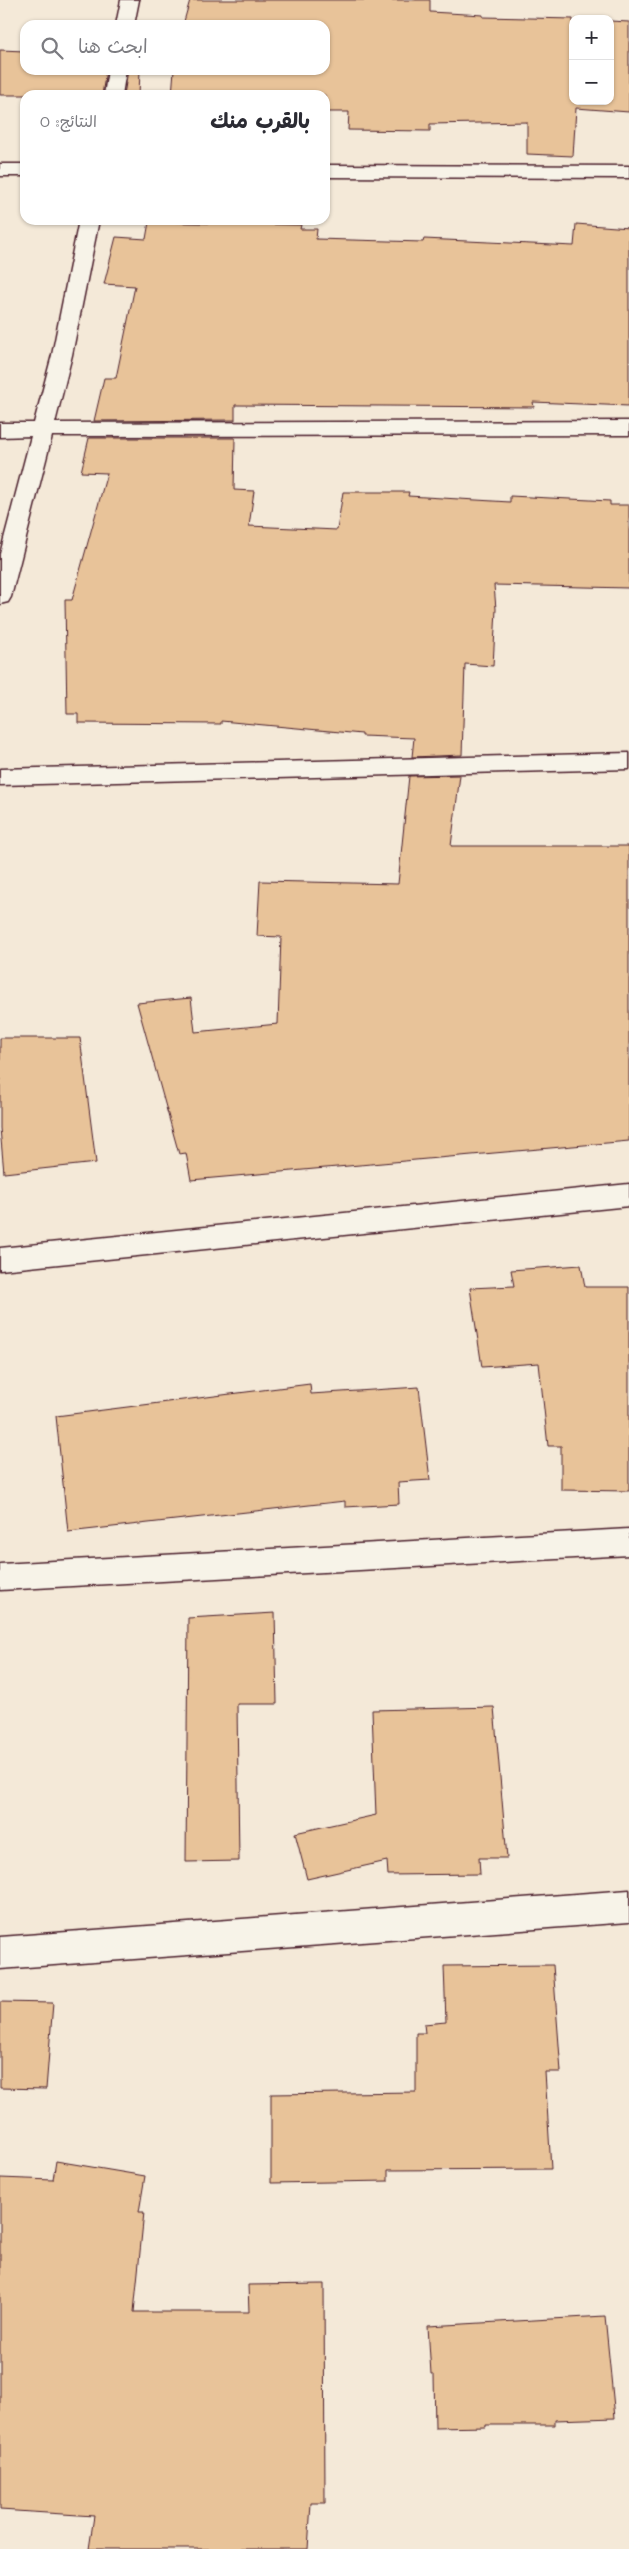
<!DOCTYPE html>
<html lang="ar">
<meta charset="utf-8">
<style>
:root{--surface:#fff;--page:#f2f2f3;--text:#2b2b33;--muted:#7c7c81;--line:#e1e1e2}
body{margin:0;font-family:Mali,"Playpen Sans Arabic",sans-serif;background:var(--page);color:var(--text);direction:rtl}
.controls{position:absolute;right:15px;top:15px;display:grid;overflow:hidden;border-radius:10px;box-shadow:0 1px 4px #0004}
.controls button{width:45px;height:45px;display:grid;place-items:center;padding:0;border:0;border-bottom:1px solid var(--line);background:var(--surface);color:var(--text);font:25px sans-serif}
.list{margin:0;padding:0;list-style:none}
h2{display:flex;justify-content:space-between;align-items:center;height:65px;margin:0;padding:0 20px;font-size:21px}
h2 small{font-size:16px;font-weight:400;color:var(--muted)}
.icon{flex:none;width:28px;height:28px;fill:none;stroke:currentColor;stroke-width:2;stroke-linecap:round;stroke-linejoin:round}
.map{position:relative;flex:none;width:629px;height:2549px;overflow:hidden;direction:ltr}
.search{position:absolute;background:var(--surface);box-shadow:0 1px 4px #0004;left:20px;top:20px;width:310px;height:55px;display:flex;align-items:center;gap:12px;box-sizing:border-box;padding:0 18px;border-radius:15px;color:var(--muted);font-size:19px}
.panel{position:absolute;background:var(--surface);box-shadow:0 1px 4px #0004;left:20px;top:90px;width:310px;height:135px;border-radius:15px;direction:rtl}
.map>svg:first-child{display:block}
</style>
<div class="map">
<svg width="629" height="2549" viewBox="0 0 629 2549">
<rect width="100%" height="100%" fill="#f4e9d8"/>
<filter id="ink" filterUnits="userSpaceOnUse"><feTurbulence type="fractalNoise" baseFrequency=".02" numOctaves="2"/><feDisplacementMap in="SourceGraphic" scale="10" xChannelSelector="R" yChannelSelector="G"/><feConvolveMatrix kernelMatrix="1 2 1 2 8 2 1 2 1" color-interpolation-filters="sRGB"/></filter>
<g filter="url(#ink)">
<!-- building -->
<path fill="#e8c399" stroke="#4a1f2b" d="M190 0H430V12L483 15V17L573 19V101H610V21L629 22V112L576 108 573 156 527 154V122L430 124V131L348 130 349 112H325V95H172L174 70H325V25H183Z
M0 50 25 51V70H106L102 95H0Z
M128 70H140L139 95H124Z
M149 222 301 225 300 229H317L316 239 423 242 424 239 574 246 576 224 629 228V406L533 402 534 407 235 405V420L94 421 104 378H116L135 286 104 284 116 237 146 239Z
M89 438H235L234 490 254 491 249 526 337 530 343 492H409L408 496 510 502V496L610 501V505H629V588L494 585 496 609 493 666 465 664 462 755 412 757 414 738 362 736V734L221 721V724L78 723V714H67L65 600H72L107 473 81 472Z
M460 775 451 846H629V1141L191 1180 186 1153 179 1154 137 1003 191 998 195 1032 278 1024 281 937 257 936 260 881 398 884 409 776Z
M0 1038H80L96 1163 4 1173 0 1128Z
M581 1265 585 1287H629V1491L561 1490V1446H548L539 1363 482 1367 470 1288 514 1286 511 1270Z
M310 1384 311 1394 419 1387 430 1480 398 1482 399 1504 345 1507V1501L68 1532 56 1416Z
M275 1613 277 1704H237L239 1861 186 1862 188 1618Z
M494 1707 507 1858H479L480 1874 388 1875 387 1861 307 1879 295 1833 376 1815 372 1710Z
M553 1965 561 2072H545L551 2169 388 2170V2181L271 2183V2094L416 2092V2033H425L424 2024 446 2022 444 1966Z
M0 2002 53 2003 46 2089 0 2088Z
M56 2161 145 2176 139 2212H144L134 2312H249L248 2285 324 2284 325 2503H311L308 2549H89L94 2516 0 2510V2178L53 2180Z
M605 2316 615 2418 555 2420V2425H486V2427L435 2428 434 2374H431L428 2326Z"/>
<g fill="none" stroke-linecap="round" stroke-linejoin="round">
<!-- street casing -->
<g stroke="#4a1f2b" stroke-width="3">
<path id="street" d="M121 0H139L134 25H116Z
M108 70H126L122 95H104Z
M0 164H25V176H0Z
M325 165 629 166V178L325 177Z
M79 220H99L72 355 55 423 629 421V435L52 436 11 597 8 602 0 604V554L31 436 0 437V423H34L52 355Z
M629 753V769L0 785V769Z
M629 1184V1206L0 1270V1248Z
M629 1529V1555L0 1590V1564Z
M629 1890V1922L0 1969V1937Z"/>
</g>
<!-- street -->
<use href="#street" fill="#f7f3e8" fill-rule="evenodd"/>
</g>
</g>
</svg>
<div class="controls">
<button>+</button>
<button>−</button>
</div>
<div class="search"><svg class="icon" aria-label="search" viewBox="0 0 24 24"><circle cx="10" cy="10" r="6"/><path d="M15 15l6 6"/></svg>ابحث هنا</div>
<section class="panel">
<h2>بالقرب منك<small>النتائج: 0</small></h2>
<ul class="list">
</ul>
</section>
</div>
